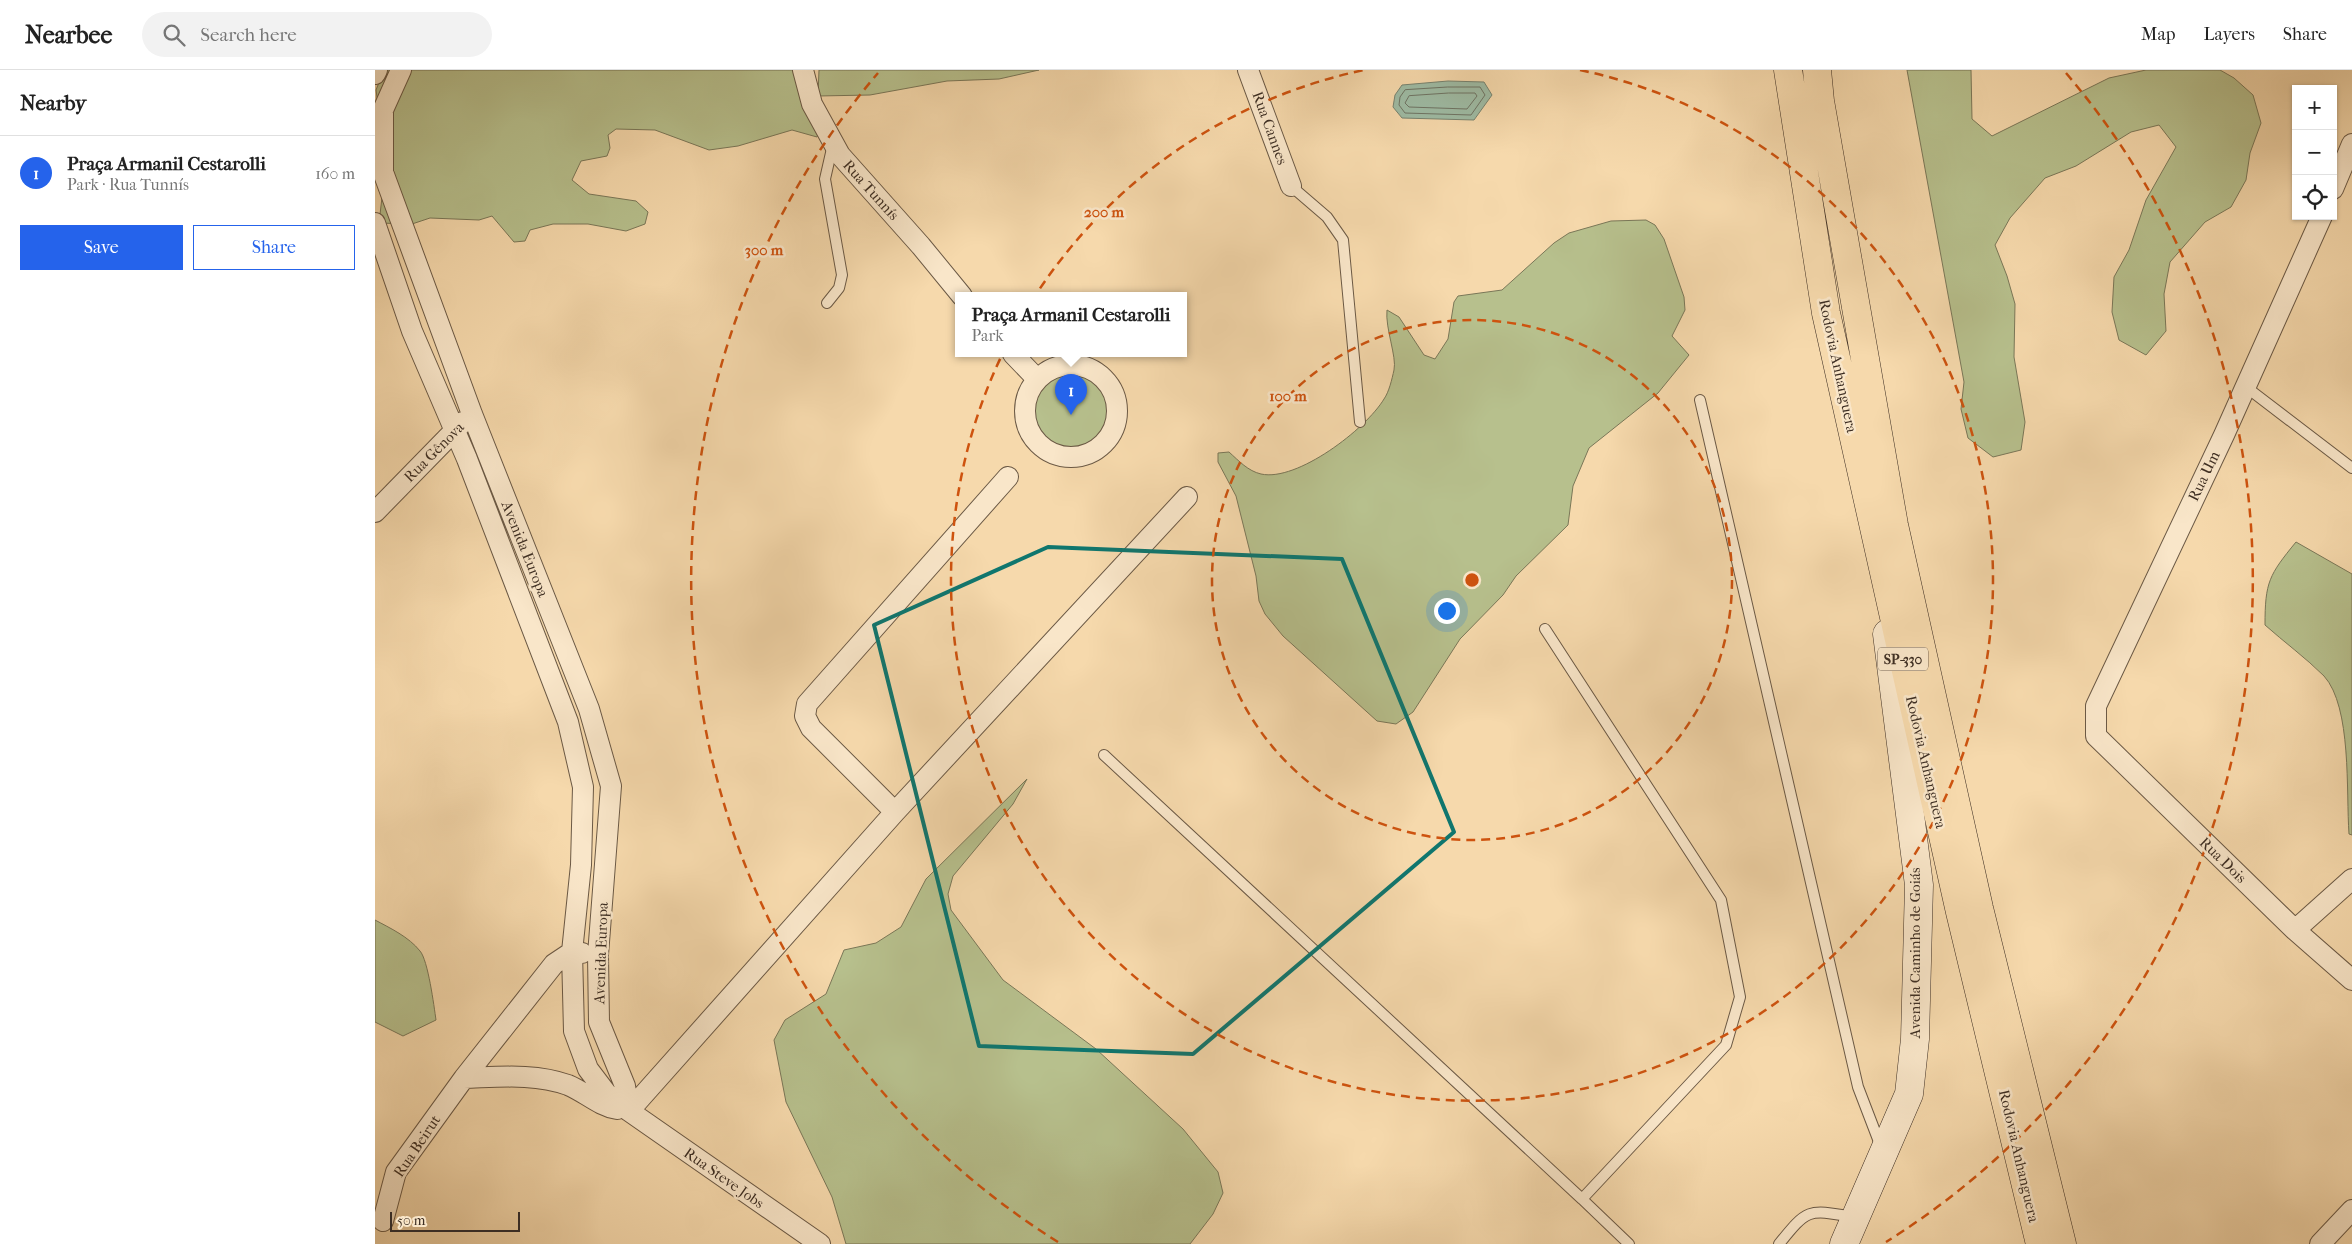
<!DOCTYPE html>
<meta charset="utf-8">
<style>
:root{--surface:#fff;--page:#f2f2f2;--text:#222;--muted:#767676;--line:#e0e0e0;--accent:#2563eb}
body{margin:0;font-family:"IM FELL French Canon",serif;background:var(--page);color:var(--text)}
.controls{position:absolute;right:15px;top:15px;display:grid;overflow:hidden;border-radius:0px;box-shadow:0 1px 4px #0004}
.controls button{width:45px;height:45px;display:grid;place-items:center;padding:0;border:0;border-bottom:1px solid var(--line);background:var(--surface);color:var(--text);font:25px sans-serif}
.scale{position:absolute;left:15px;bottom:12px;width:130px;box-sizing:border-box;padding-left:5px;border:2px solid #3d2e23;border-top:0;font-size:14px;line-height:18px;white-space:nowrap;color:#3d2e23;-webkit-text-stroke:4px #f9e6c9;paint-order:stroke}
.you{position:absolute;left:1071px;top:540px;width:18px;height:18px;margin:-12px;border:4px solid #fff;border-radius:50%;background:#1a73e8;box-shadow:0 0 0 8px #1a73e833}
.badge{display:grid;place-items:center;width:32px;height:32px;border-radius:50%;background:var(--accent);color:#fff;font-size:16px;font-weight:700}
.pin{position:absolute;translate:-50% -41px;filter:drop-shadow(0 1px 2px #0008)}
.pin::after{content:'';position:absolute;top:26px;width:18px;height:15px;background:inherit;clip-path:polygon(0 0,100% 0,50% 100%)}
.popup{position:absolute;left:580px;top:222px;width:232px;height:65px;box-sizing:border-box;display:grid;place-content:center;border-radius:0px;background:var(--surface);filter:drop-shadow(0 1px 4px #0005);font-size:16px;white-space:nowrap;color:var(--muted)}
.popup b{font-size:19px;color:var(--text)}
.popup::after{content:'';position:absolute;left:50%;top:100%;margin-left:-10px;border:10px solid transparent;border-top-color:var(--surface)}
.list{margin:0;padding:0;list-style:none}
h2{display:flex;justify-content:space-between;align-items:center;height:65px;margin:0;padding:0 20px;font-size:21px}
h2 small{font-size:16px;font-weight:400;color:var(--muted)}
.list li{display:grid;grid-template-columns:32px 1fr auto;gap:15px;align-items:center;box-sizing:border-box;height:75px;padding:0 20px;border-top:1px solid var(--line)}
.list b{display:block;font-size:19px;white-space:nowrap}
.list p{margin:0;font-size:16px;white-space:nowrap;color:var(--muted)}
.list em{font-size:16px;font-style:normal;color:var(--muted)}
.actions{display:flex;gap:10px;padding:15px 20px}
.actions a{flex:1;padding:11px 0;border:1px solid var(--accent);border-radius:0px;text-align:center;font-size:18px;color:var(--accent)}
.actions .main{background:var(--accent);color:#fff}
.icon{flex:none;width:28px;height:28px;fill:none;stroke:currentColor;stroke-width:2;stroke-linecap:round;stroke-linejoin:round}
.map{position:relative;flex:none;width:1977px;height:1174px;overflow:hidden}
header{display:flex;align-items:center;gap:30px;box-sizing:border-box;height:70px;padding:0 25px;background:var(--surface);border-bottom:1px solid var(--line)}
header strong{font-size:24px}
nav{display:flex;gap:28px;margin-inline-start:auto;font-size:18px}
.search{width:350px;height:45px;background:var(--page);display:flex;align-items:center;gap:12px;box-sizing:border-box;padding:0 18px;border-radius:28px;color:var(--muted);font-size:19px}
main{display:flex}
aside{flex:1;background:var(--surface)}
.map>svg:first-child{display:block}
</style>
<header>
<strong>Nearbee</strong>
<div class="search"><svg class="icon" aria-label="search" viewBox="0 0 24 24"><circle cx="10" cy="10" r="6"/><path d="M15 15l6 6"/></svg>Search here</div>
<nav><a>Map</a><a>Layers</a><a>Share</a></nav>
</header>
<main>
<aside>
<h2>Nearby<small></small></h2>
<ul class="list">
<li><span class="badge">1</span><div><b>Praça Armanil Cestarolli</b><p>Park · Rua Tunnís</p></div><em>160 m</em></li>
</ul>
<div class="actions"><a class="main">Save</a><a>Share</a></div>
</aside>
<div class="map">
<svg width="1977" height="1174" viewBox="0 0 1977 1174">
<rect width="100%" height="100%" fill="#f6d9ac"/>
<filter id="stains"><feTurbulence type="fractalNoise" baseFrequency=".004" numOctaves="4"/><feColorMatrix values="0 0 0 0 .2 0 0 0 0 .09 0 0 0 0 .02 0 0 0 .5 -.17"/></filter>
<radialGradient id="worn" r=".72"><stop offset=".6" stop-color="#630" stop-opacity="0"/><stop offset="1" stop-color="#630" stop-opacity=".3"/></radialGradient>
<!-- green -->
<path fill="#b7c08d" stroke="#7a7758" d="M9 0H424L445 56 442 67 417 60 363 76 334 80 280 60 241 59 233 65 235 78 232 86 206 91 197 110 214 124 261 131 273 142 270 154 251 161 213 154H178L155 160 150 171 139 172 117 146 104 150 55 148 37 154 4 153 11 93 1 20Z
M444 0H664L624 9 572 11 495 25 443 26Z
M1532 0H1596L1597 49 1617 66 1734 8 1771 0H1845L1859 8 1878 25 1886 53 1875 83 1871 110 1856 137 1830 152 1795 192 1789 224 1791 261 1771 285 1744 270 1737 242 1739 207 1754 180 1771 130 1801 77 1784 55 1756 62 1701 96 1670 108 1635 148 1620 175 1632 206 1640 234 1639 287 1650 352 1646 380 1618 387 1593 368 1586 339 1589 312Z
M1271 150 1280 155 1289 169 1309 227 1310 240 1297 266 1314 285 1283 323 1214 378 1198 416 1193 455 1141 506 1128 525 1085 569 1038 642 1021 654 1002 651 908 566 890 544 884 531 881 506 861 426 843 392V383L854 382C864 391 873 401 886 404 922 412 991 359 1009 329 1014 322 1017 309 1019 300 1022 287 1010 258 1012 240L1024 247 1049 285 1060 289 1073 269 1079 232 1083 226 1127 220 1179 173 1194 163 1236 151Z
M656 341a41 41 0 1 1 82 0a41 41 0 1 1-82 0Z
M1921 472 1977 504V765L1974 764C1971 722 1977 637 1949 606 1931 588 1909 572 1890 555 1890 512 1894 505 1921 472Z
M652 709 638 734 578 806 573 824 576 840 628 910 721 979 808 1059 843 1102 848 1123 838 1144 815 1174H471L457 1127 411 1032 399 970 410 950 451 924 469 880 501 873 526 857 551 809Z
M0 850C15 858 34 867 45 881 53 890 59 936 61 950L28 966 0 952Z"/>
<!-- water -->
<path fill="#9ebba4" stroke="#778370" d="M1073 11 1109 12 1117 25 1099 50 1027 48 1018 37 1020 25 1027 15Z"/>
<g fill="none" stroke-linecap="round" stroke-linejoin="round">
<!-- shore -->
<path stroke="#6e7464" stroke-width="1" d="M1073 17H1105L1110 25 1096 45 1030 43 1024 35 1025 27 1030 20Z
M1074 23H1100L1102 26 1092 39 1034 37 1030 33 1034 26Z"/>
<!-- lane casing -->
<g stroke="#6b5945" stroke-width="12">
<path id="lane" d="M916 116 952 147 968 170 985 352
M452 233 464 218 467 205 450 109 458 74
M1871 317 1977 398
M1325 330 1483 1017 1506 1077
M729 685 1207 1129 1351 975 1365 927 1346 830 1170 559
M1207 1129 1254 1174
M1404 1174C1433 1138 1433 1139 1478 1147"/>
</g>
<!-- street casing -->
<g stroke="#6b5945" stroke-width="22">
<path id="street" d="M26 0 8 40V102L97 344 214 639 236 716 223 885 224 952 250 1016 254 1041
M428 0 437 34 465 85 546 176 587 226
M873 0 916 116
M0 4 2 0
M1958 119 1977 74
M1947 146 1849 365 1721 636V666L1920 860 1977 910
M0 153 37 261 92 389 193 652 208 717 206 795 197 882 199 961 213 999 232 1024 254 1041 445 1174
M638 284 662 309
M650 341a46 46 0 1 1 92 0a46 46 0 1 1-92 0Z
M0 442 88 352
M520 742 436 658 430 646 432 634 633 407
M1920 860 1977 809
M89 1008C124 1007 160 1003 193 1015 210 1022 224 1036 242 1039
M254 1041 520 742 812 427
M8 1151 21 1102 89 1008 179 894 197 882 207 883
M1945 1174 1977 1140"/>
</g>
<!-- secondary casing -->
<g stroke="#3d2e23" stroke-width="29">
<path id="secondary" d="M1469 1174 1534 1024 1540 969 1544 815 1512 564"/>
</g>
<!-- highway casing -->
<g stroke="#3d2e23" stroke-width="29">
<path id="highway" d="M1413 0 1451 243 1585 842 1665 1174
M1442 0 1445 31 1519 455 1604 838 1687 1174"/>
</g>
<!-- lane -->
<use href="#lane" stroke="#f9e6c9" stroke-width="10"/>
<!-- street -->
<use href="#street" stroke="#f9e6c9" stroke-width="20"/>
<!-- secondary -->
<use href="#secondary" stroke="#f9e6c9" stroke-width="28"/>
<!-- highway -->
<use href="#highway" stroke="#f6d9ac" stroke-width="28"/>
</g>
<!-- marked area -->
<path fill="none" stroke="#0f766e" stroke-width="4" stroke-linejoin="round" d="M673 477 967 489 1079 762 818 984 604 976 499 555Z"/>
<!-- distance rings -->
<g fill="none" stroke="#ce530f" stroke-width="2.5" stroke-dasharray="9 6">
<circle cx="1097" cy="510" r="260"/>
<path d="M1205 0A521 521 0 1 1 989 0"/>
<path d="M683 1172A781 781 0 0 1 503 3M1691 3A781 781 0 0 1 1511 1172"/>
</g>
<g text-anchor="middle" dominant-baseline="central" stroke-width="5" stroke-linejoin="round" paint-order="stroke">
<!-- shield labels -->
<rect fill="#f9e6c9" stroke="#756555" stroke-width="1" x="1503" y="577.5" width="50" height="23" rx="4"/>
<g font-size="14" font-weight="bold" fill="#3d2e23">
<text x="1528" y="589">SP-330</text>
</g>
<!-- street labels -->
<g font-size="15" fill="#3d2e23" stroke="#f9e6c9">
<text transform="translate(895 58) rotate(70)">Rua Cannes</text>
<text transform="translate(496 120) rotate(48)">Rua Tunnís</text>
<text transform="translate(1463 296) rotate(78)">Rodovia Anhanguera</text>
<text transform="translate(59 382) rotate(-45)">Rua Gênova</text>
<text transform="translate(1829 406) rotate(-64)">Rua Um</text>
<text transform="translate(150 479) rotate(68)">Avenida Europa</text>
<text transform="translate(1551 692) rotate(77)">Rodovia Anhanguera</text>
<text transform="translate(1848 790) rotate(44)">Rua Dois</text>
<text transform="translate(226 883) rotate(-88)">Avenida Europa</text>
<text transform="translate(1540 883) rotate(-90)">Avenida Caminho de Goiás</text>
<text transform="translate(42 1076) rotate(-56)">Rua Beirut</text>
<text transform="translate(1644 1086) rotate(77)">Rodovia Anhanguera</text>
<text transform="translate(349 1108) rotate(35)">Rua Steve Jobs</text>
</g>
</g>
<circle cx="1097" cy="510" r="8" fill="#ce530f" stroke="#f9e6c9" stroke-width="2.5"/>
<g font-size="15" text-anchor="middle" font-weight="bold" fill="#ce530f" stroke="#f9e6c9" stroke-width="5" stroke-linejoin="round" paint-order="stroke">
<text x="729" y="147">200 m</text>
<text x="389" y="185">300 m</text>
<text x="913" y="331">100 m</text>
</g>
<rect width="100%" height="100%" filter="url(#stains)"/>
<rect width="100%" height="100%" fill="url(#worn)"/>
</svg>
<div class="controls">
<button>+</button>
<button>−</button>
<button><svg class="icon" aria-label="locate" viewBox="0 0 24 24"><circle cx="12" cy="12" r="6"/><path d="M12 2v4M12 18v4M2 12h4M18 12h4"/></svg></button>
</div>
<div class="scale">50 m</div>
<div class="you"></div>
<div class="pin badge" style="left:696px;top:345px">1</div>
<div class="popup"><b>Praça Armanil Cestarolli</b>Park</div>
</div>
</main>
